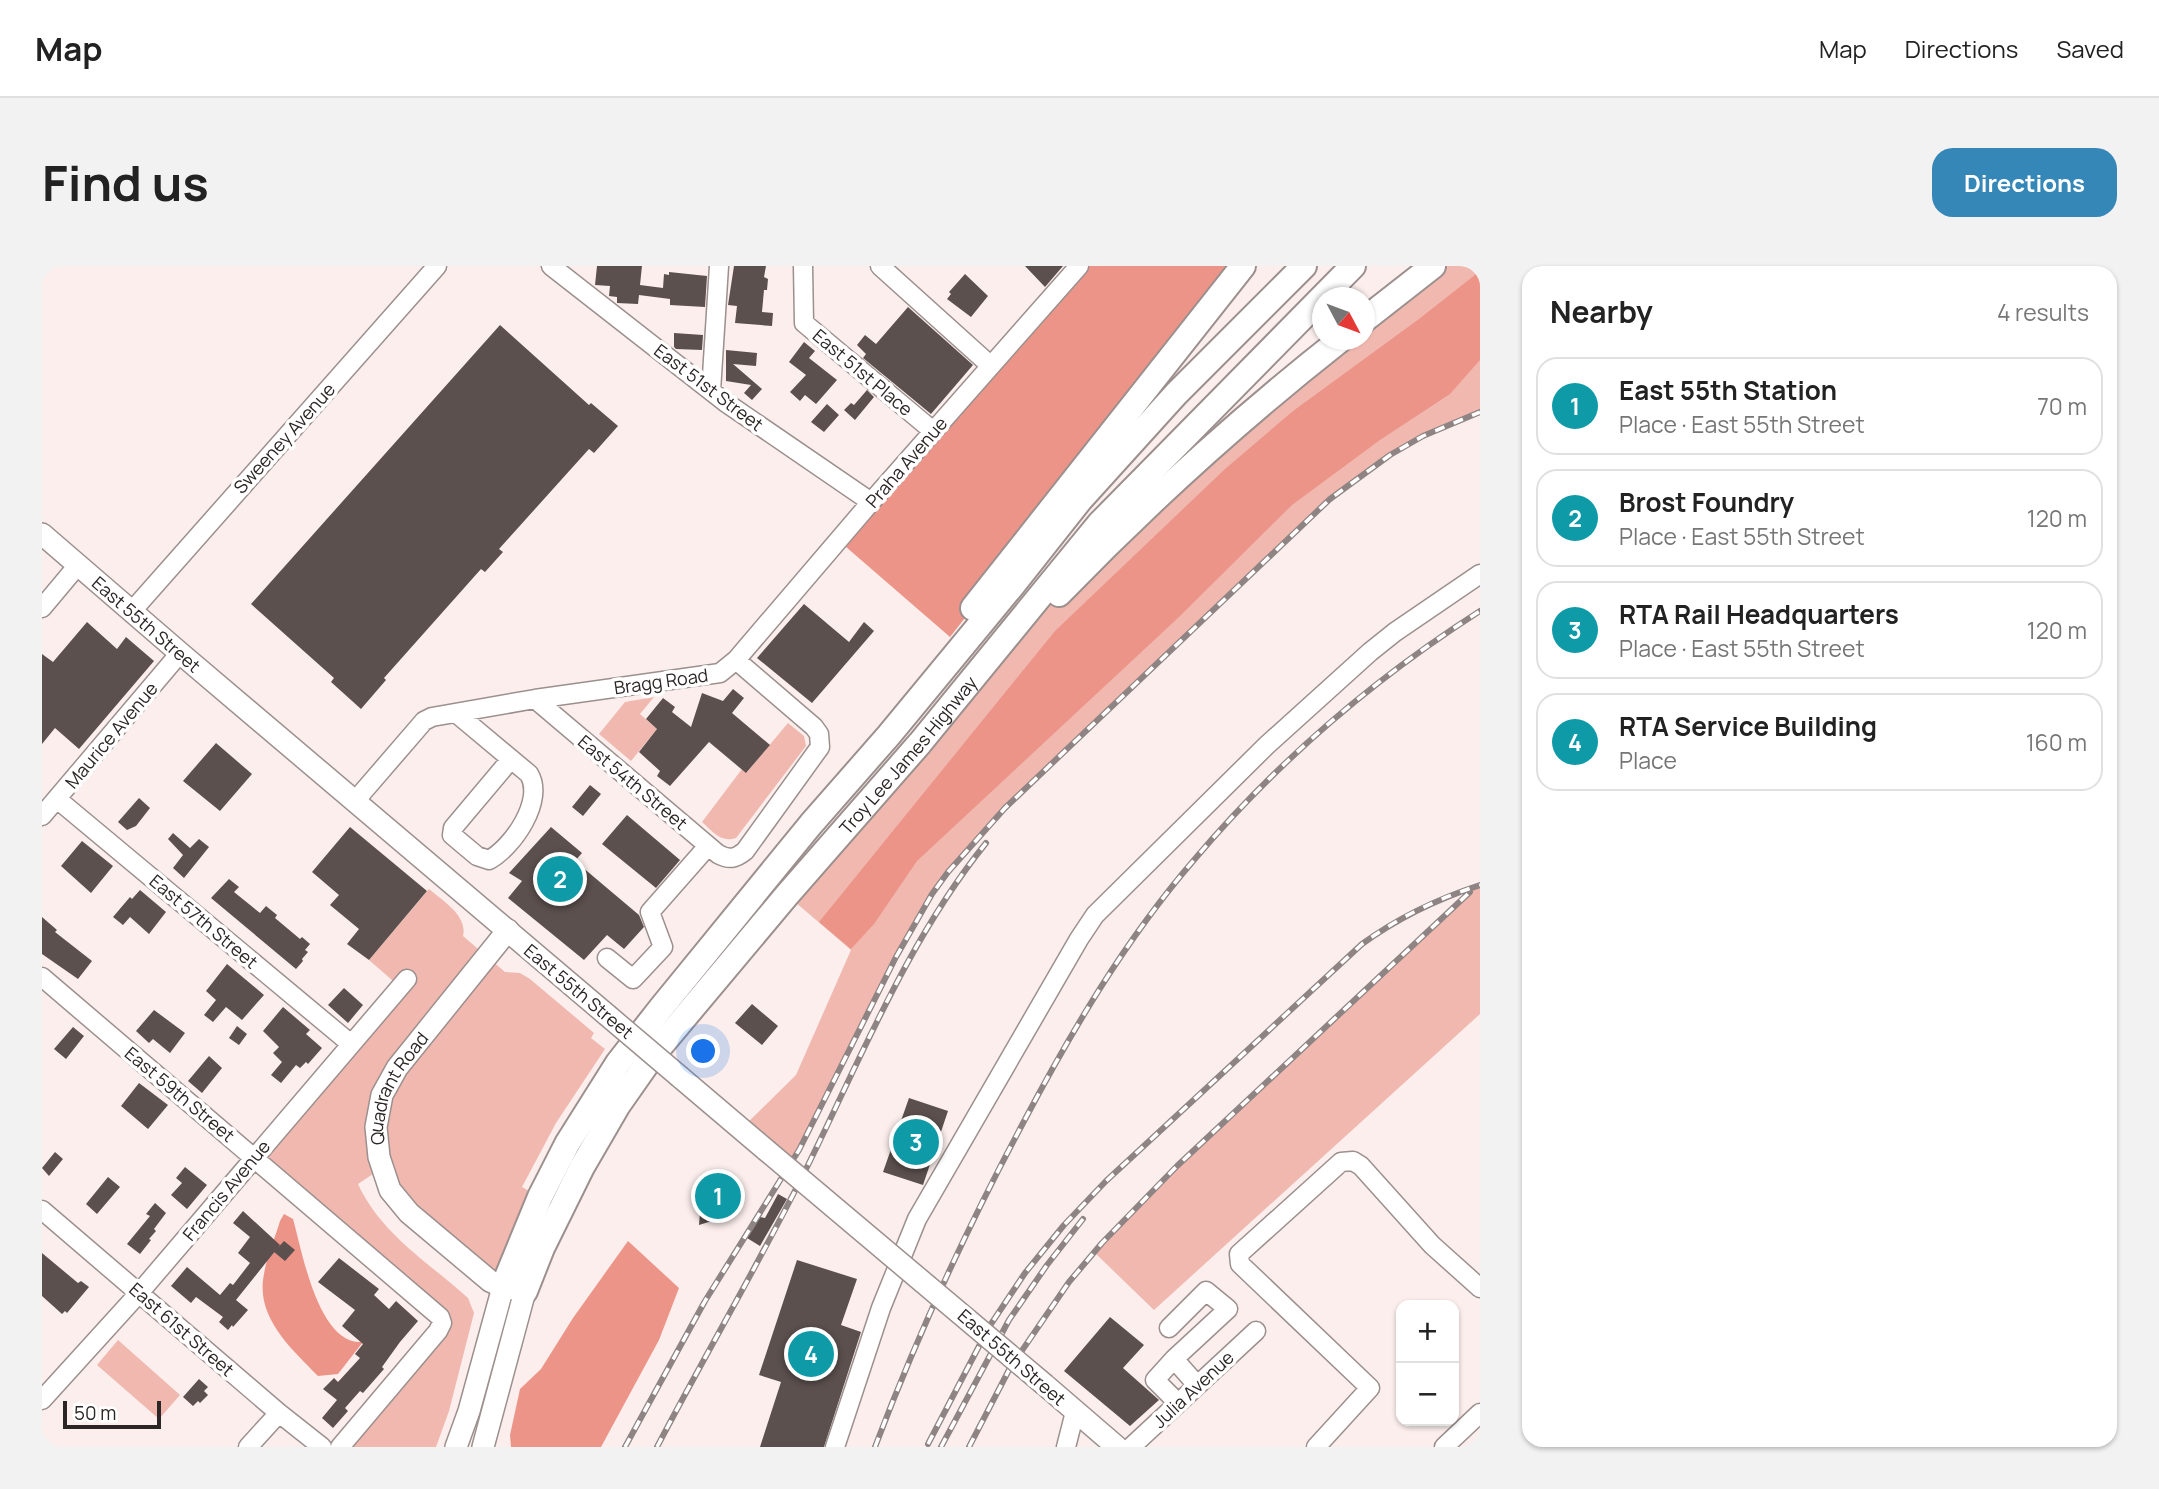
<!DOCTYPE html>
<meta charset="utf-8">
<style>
:root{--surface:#fff;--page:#f2f2f2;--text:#222;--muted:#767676;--line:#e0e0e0;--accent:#3587b8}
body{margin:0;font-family:Manrope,sans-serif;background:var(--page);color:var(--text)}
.controls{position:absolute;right:21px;bottom:21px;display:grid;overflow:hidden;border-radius:14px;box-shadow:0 2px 5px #0004}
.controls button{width:63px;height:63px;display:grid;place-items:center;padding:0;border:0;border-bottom:2px solid var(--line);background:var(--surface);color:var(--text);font:35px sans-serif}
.compass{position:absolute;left:1270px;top:21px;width:63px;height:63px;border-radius:50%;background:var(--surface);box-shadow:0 2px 5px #0004;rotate:131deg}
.scale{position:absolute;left:21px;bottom:18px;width:98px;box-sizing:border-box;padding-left:7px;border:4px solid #2b2625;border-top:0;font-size:19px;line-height:24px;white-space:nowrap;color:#2b2625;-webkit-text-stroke:5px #fff;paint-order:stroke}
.you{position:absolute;left:662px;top:786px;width:24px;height:24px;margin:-18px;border:5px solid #fff;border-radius:50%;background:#1a73e8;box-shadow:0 0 0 10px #1a73e833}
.badge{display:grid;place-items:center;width:46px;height:46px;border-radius:50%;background:var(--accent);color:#fff;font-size:23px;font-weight:700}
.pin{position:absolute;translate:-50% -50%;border:4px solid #fff;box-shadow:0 2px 7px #0006}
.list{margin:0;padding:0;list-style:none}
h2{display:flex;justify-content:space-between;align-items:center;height:91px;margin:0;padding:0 28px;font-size:30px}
h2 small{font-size:23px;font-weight:400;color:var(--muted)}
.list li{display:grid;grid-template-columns:46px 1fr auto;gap:21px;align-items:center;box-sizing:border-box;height:98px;margin:0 14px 14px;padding:0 14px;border:2px solid var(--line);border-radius:21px}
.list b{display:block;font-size:26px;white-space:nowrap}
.list p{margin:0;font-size:23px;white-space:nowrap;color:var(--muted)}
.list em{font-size:23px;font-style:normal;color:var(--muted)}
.map{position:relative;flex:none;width:1438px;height:1181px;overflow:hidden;border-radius:21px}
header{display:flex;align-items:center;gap:42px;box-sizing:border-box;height:98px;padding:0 35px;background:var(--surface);border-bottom:2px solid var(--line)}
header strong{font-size:33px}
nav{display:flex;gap:38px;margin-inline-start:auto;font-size:24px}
.intro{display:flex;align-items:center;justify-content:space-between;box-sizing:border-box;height:168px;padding:0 42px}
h1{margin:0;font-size:49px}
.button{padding:18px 32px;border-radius:21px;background:var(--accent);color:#fff;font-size:24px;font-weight:700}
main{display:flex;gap:42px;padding:0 42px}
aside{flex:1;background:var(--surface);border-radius:21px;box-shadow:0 2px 5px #0004}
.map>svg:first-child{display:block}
</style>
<header>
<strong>Map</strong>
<nav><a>Map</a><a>Directions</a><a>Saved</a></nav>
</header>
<div class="intro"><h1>Find us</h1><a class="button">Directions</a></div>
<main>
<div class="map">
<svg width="1438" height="1181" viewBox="0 0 1438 1181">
<rect width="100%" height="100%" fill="#fbeeec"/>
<!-- green -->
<path fill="#f0b8af" d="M1391 0H1438V146C1347 178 1280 240 1211 305 1169 345 1127 386 1085 426 1019 488 942 551 891 627 833 713 801 814 746 902L699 863 754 809 809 684 745 629 987 359 1043 302 1298 74H1322L1323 54Z
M612 431 598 448 615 463 589 495 557 468 583 436Z
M746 457 762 470 764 480 694 572C679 577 671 566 660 556L700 503 705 506Z
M1438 616V748L1112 1044 1052 986 1092 942Z
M387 623C401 635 426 650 421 670L463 706 478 707 488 713 552 767 549 772 563 783 514 857 480 921 498 931 461 1021 381 959 340 902 316 918C339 968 386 996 426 1032L432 1047 407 1145 394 1181H298L399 1060 212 891 358 721 327 694Z
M76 1074 138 1129 117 1153 55 1099Z"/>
<!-- forest -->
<path fill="#ed9488" d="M1037 0H1186L1107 118 908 371 796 274Z
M1438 5V94L1408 128 1338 174 1250 239 1137 351 875 595 832 658 809 683 777 656 1013 365 1183 203 1251 145 1377 53Z
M242 948 251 953C260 984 276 1080 321 1076L296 1108 276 1110C249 1082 213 1051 222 1008 225 990 233 972 238 955Z
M586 975 637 1022 617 1074 559 1181H469L468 1169 478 1123 499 1103 531 1052Z"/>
<!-- building -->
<path fill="#5b504e" d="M555 0H600L598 19 621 22 622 8 627 9V6L665 10 663 41 628 39V33L597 29 596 38 575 37V31L567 30 568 20 553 19Z
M692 0H724L722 11 726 13 725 24H722L720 46 731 47 730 60 693 57 695 40 686 39Z
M983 0H1021L1003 21Z
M923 8 946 30 929 51 905 33 909 28 907 26Z
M866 41 931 99 889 148 821 92 824 88 815 79 823 69 834 78Z
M458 59 547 139 549 137 576 160 552 187 547 183 457 283 461 286 443 306 439 303 342 412 344 414 319 443 289 416 292 412 209 338Z
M632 67 661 69 660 84 634 83 632 81Z
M762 76 773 85 767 92 795 114 774 138 763 129 758 135 748 126 764 109 747 96Z
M684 84 715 87 714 100 691 98 720 123 710 134 702 127 709 119 684 115Z
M825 124 832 131 813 154 802 144 809 137 812 139Z
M785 138 797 149 782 166 769 156Z
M762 338 807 376 822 356 832 365 770 437 715 392Z
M45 356 75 383 84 371 112 395 37 483 13 462 0 478V388L11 396Z
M691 423 702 432 690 447 728 479 704 507 667 476 628 520 615 510 618 505 597 486 615 463 604 453 621 432 633 441 630 446 649 461 660 427 681 435Z
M174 477 210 508 178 545 141 515Z
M548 519 559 528 541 550 530 541Z
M97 532 108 542 94 560 85 564 76 556Z
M585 549 638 594 614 622 560 578Z
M308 561 385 625 327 694 305 678 317 663 288 639 297 629 270 606Z
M509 561 540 587 533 595 597 649 602 661 582 683 565 669 542 694 466 632 480 615 467 607Z
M131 567 148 582 157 573 167 581 142 612 131 602 141 589 126 573Z
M40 575 71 600 49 627 19 600Z
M187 613 197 621 192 626 218 647 224 640 235 649 233 652 258 673 260 671 268 678 263 684 266 686 260 693 261 695 254 703 169 632Z
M98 624 124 646 107 668 88 651 81 659 71 651 88 631 90 633Z
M0 651 15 664 13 666 50 695 36 713 0 688Z
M185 698 222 729 200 754 184 741 171 756 162 749 174 734 164 725Z
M302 722 321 739 306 757 286 739Z
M710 738 736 760 720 779 693 757Z
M241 741 268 764 264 768 280 782 266 798 264 796 258 802 254 799 239 817 229 809 240 796 231 787 237 781 221 765Z
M112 744 143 767 128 787 111 773 107 777 94 765Z
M195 760 205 768 197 779 187 772Z
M31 761 42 770 24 793 12 783Z
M167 790 180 802 160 827 146 815Z
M97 817 126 839 106 863 79 840Z
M867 832 906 845 881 919 841 906Z
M13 886 21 893 7 910 0 902Z
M143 901 165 919 145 943 129 929 140 917 134 912Z
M691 908 692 926 688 940 673 954 657 959 658 946Z
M66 911 78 921 55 948 44 938Z
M736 928 745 933 718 980 705 972 718 951 723 952Z
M113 937 124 947 112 963 114 965 107 973 109 974 98 988 85 978 108 950 104 948Z
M201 945 238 979 194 1034 206 1044 191 1061 190 1059 186 1064 177 1056 181 1051 154 1031 149 1037 129 1020 145 1001 178 1029 188 1017 191 1019 208 997 196 987 208 971 191 957Z
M242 975 253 984 243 995 232 986Z
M0 987 36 1017 39 1015 47 1021 25 1047 23 1045 20 1048 0 1030Z
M297 992 337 1023 332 1029 347 1043 354 1035 376 1055 358 1076 340 1101 342 1103 321 1127 318 1125 303 1142 306 1145 291 1162 280 1152 295 1134 281 1123 292 1112 296 1116 318 1092 313 1088 321 1078 300 1060 313 1044 276 1016Z
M755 994 815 1013 799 1059 819 1066 782 1181H718L739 1116 717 1109Z
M1068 1051 1102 1079 1081 1102 1117 1134 1088 1160 1022 1105Z
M157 1113 166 1121 162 1125 166 1129 158 1137 156 1135 151 1140 141 1131Z"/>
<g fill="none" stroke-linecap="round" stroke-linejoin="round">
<!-- minor casing -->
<g stroke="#9c908e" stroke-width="21">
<path id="minor" d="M509 0 683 136 829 236
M761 0 762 57 891 165
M838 0 949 100
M669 125 677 0
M0 342 36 299
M90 345 395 0
M493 433 676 588C687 594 693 593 703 585L778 481 777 468 772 461 694 394
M414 447 487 508C503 534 471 581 447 594L435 590 410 569 411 562 469 493
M15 533 309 778
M313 535 382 455 390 451 493 433 678 407 694 394 829 236 1037 0
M0 550 138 387
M565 692 591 713 621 681 608 646 666 580
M0 711 398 1051 400 1057 396 1065 298 1181
M0 944 237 1147 280 1181
M1127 1062 1164 1025 1186 1043 1132 1093
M0 1134 98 1026 365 713
M1136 1137 1113 1114 1132 1093 1155 1119
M206 1181 237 1147
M793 1181 839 1042 875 953 1037 673 1053 649 1225 479 1328 386 1353 366 1438 308
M1024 1181 1033 1146
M1089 1181 1214 1065
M1274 1181 1328 1122 1198 998 1197 988 1299 896 1311 895 1319 900 1390 979 1438 1022
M1402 1181 1438 1147"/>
</g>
<!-- major casing -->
<g stroke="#9c908e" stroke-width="24">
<g id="major">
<path id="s1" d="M0 268 138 387 565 749"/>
<path d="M638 811 724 884"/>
<path d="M1003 1119 1075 1181"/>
<path d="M414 1181 427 1145 461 1021"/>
<path id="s2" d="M441 1181 483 1025 461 1021 448 1015 367 947 348 924 337 891 334 861 340 829 355 802 466 664"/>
</g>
</g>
<!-- highway casing -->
<g stroke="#9c908e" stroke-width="28">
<g id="highway">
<path d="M1322 54 1391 0"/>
<path d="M1017 328C1105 237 1199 152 1298 74"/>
<path d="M931 342 1201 0"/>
<path d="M461 1021 498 931 525 878 576 797 619 742 769 558 847 469 970 320 1038 234 1134 128 1262 0"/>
<path id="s3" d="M483 1025 500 982 540 901 576 839 611 789 745 629 878 477 1057 258 1311 0"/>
</g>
</g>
<!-- minor -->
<use href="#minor" stroke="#fff" stroke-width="18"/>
<!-- major -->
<use href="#major" stroke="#fff" stroke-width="21"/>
<!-- highway -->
<use href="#highway" stroke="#fff" stroke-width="24"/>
<!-- rail casing -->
<g stroke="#8d8483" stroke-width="6">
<path id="rail" d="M886 1178 947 1061 983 1007 1022 959 1064 915 1320 678C1357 651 1395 633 1438 619
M583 1181 663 1035 757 884 854 691 890 628 906 606 963 542 1288 233 1348 189 1381 170 1438 146
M615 1181C664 1087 718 996 765 901 820 790 866 674 944 577
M833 1181C875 1070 924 964 980 859 1029 766 1083 674 1152 594 1235 496 1330 414 1438 345
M899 1181 967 1054 1005 999 1041 953
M927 1181 968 1102 1027 1016 1060 977 1135 900 1428 626"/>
</g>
<!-- rail -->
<use href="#rail" stroke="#fff" stroke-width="3.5" stroke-dasharray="10" stroke-linecap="butt"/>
<!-- major-bridge casing -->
<g stroke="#9c908e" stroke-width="24" stroke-linecap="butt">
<path id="major-bridge" d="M565 749 638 811
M724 884 1003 1119"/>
</g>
<!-- major-bridge -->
<use href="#major-bridge" stroke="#fff" stroke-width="21"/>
</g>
<g text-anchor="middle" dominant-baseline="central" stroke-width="7" stroke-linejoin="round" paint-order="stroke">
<!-- street labels -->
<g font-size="18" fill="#2b2625" stroke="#fff">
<text transform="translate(821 106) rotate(40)">East 51st Place</text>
<text transform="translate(667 121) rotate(37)">East 51st Street</text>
<text transform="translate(242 172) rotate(-48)">Sweeney Avenue</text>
<text transform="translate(864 196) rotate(-49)">Praha Avenue</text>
<text stroke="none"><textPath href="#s1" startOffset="138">East 55th Street</textPath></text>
<text transform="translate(619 415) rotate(-8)">Bragg Road</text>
<text transform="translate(69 469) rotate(-50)">Maurice Avenue</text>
<text stroke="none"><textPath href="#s3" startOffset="663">Troy Lee James Highway</textPath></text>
<text transform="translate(591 516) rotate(40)">East 54th Street</text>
<text transform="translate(162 655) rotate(40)">East 57th Street</text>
<text transform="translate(537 725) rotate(40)">East 55th Street</text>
<text stroke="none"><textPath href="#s2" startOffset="443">Quadrant Road</textPath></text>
<text transform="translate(138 828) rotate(40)">East 59th Street</text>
<text transform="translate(184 924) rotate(-50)">Francis Avenue</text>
<text transform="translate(140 1063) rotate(41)">East 61st Street</text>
<text transform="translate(970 1091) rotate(41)">East 55th Street</text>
<text transform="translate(1151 1123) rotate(-43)">Julia Avenue</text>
</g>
</g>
</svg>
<div class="controls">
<button>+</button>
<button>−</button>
</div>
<svg class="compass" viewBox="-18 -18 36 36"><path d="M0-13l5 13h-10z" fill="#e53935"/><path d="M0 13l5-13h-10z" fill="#767676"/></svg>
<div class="scale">50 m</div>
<div class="you"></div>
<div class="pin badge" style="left:676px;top:930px;background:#0f9aa8">1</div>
<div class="pin badge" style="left:518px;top:613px;background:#0f9aa8">2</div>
<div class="pin badge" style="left:874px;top:876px;background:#0f9aa8">3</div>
<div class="pin badge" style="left:769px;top:1088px;background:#0f9aa8">4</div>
</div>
<aside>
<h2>Nearby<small>4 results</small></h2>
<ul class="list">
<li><span class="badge" style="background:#0f9aa8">1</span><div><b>East 55th Station</b><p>Place · East 55th Street</p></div><em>70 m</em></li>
<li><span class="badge" style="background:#0f9aa8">2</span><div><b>Brost Foundry</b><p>Place · East 55th Street</p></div><em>120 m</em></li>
<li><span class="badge" style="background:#0f9aa8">3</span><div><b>RTA Rail Headquarters</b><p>Place · East 55th Street</p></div><em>120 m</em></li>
<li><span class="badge" style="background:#0f9aa8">4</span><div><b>RTA Service Building</b><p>Place</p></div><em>160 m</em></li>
</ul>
</aside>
</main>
